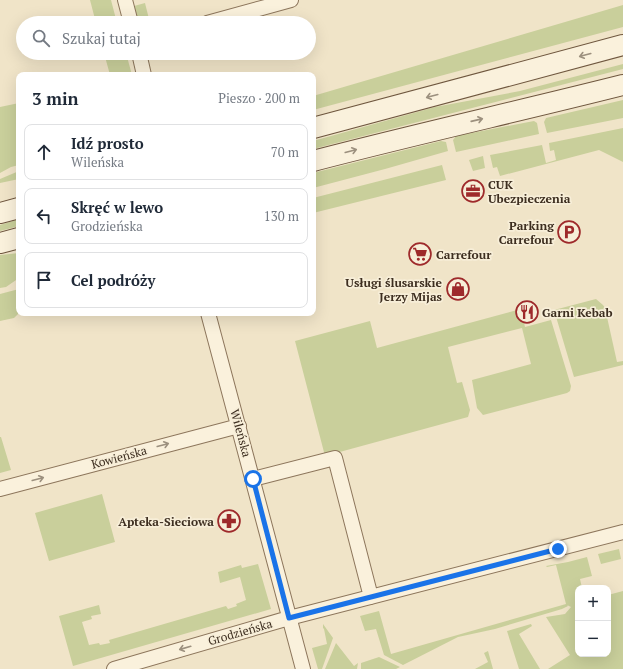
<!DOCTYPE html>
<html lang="pl">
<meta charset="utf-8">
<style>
:root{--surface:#fff;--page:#f6f6f7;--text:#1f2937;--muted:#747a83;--line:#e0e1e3}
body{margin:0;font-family:"PT Serif",serif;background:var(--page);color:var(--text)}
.controls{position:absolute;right:12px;bottom:12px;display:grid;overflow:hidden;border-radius:8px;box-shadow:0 4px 16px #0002}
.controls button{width:36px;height:36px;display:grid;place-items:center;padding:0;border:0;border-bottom:1px solid var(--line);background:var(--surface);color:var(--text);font:20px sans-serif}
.stop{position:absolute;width:12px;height:12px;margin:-9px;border:3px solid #1a73e8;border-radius:50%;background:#fff}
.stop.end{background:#1a73e8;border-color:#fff;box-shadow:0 1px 4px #0008}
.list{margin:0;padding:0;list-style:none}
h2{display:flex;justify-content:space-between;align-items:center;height:52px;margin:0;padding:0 16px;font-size:17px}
h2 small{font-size:13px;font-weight:400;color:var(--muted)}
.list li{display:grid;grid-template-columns:26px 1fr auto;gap:12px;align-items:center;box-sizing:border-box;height:56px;margin:0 8px 8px;padding:0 8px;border:1px solid var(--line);border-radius:8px}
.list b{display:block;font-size:15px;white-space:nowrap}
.list p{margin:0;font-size:13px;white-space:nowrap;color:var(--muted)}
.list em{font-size:13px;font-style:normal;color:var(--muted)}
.icon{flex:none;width:22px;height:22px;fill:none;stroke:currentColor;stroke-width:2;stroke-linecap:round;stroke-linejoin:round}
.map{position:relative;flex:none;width:623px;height:669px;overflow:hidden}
.search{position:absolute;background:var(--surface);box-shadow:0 4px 16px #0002;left:16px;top:16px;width:300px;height:44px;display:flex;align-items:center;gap:10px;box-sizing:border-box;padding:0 14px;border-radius:22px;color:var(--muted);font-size:15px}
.panel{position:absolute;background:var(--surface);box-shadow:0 4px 16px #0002;left:16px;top:72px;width:300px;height:244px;border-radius:8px}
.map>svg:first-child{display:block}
</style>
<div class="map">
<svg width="623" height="669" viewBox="0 0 623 669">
<rect width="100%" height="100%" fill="#f0e4c8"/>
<!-- green -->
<path fill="#c9cf9b" d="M90 0H111L117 23H96Z
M145 3 150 23H139L134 6Z
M623 5V27L313 110V96Z
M104 53H126L132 75H110Z
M623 64V69L313 149V141L435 107 520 91Z
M623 100V118L547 133 544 122 546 118Z
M19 103V165L11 167 0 173V107Z
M534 121 537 123 539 134 456 152 453 140 456 136Z
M623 128V162L599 150 500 176 497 167 493 168 490 155 542 145 546 163 556 160 554 150 550 151 549 143Z
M441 141 446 142 448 151 385 169 313 188V173Z
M483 156 485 168 473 171 469 160Z
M442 165 446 180 313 213V198Z
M19 171V179L0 183V179Z
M19 219V226L0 231V225Z
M19 253V278L6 287 0 288V255Z
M19 289V313L14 318 0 321V294Z
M596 299 603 305 605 308 617 362 623 361V365L574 377 554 310Z
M521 309 525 327 551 320 571 386 570 391 567 393 483 415 477 408 472 380 531 364 522 328 448 347 457 383 462 382 470 410 468 417 325 456 295 341 370 321 377 348Z
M0 437H1L11 470 0 473Z
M102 494 115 542 49 561 35 513Z
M619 549 621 559 601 564 598 554Z
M587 557 592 576 580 579 582 588H578V654H608V595L623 591V669H548L570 655 546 617 565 614 571 607 567 605 568 606 562 609 495 629 458 637 403 665 384 655 376 629 365 631 360 616 379 611 391 654 566 604 556 565 547 567 546 566 568 562Z
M258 564 271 609 73 666 59 616 99 605 101 614 91 616 92 619 82 622 89 645 99 643 100 645 110 643 109 640 226 606 228 609 237 606 236 604 246 600 240 577 220 583 218 572 241 565 242 568Z
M323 624 333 638 322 669H318L312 648 327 644 324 629 323 628Z
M531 624 532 626 519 634 540 669H519L507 631Z
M336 643 354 666 358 663 357 669H325Z
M488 651 493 669H475L488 662 484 653Z
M379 657 400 667 396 669H361V663Z"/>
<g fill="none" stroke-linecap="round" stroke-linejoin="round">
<!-- minor casing -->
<g stroke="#8d765c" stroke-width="16">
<path id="minor" d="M125 0 131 23
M207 23 291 0
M139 53 144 75
M208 313 303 669
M253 479 335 458 371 597
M0 489 239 426
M114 669 289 618 623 532"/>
</g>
<!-- secondary casing -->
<g stroke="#6f573f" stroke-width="22">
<path id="secondary" d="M313 128 623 45
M313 161C416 134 520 111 623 85
M0 213 19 208
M0 243 19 238"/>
</g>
<!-- minor -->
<use href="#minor" stroke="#faf1dc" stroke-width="14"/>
<!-- secondary -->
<use href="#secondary" stroke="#faf1dc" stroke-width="20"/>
</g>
<!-- one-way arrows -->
<defs><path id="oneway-shaft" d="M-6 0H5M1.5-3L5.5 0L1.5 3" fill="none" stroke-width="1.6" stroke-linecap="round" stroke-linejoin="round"/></defs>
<g stroke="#9c907e">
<use href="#oneway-shaft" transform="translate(585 55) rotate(165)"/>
<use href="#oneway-shaft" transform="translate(432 96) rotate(165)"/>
<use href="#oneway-shaft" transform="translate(477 120) rotate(-13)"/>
<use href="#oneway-shaft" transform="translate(351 151) rotate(-15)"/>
<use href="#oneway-shaft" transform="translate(163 445) rotate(-15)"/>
<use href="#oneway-shaft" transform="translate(38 479) rotate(-15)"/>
<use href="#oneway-shaft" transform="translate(185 648) rotate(164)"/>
</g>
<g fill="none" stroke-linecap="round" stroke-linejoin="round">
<!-- route -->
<path stroke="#1a73e8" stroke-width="5" d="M253 479 289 618 558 549"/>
</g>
<!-- icons -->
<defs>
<g id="office-ring" transform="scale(1.15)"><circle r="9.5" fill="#f7eed8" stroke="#9e2a2b" stroke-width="1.5"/><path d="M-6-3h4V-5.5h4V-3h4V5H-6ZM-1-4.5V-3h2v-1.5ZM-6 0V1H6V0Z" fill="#9e2a2b"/></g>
<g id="parking-ring" transform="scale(1.15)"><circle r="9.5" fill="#f7eed8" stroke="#9e2a2b" stroke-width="1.5"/><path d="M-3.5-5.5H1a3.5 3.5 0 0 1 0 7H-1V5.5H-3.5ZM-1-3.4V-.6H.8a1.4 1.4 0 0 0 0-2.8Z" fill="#9e2a2b"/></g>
<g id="supermarket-ring" transform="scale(1.15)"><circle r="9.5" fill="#f7eed8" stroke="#9e2a2b" stroke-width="1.5"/><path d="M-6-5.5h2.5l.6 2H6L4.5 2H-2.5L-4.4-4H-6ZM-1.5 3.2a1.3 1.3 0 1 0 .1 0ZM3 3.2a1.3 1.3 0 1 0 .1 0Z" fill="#9e2a2b"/></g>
<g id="shop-ring" transform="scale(1.15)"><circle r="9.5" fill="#f7eed8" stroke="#9e2a2b" stroke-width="1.5"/><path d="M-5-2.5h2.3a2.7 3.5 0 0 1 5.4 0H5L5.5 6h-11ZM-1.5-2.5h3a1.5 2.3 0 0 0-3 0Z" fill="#9e2a2b"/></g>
<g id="restaurant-ring" transform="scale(1.15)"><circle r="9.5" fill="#f7eed8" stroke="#9e2a2b" stroke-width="1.5"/><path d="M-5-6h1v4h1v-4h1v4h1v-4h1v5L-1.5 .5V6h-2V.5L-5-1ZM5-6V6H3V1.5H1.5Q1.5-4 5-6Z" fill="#9e2a2b"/></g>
<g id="pharmacy-ring" transform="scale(1.15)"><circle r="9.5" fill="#f7eed8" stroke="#9e2a2b" stroke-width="1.5"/><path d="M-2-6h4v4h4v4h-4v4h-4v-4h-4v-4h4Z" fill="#9e2a2b"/></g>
</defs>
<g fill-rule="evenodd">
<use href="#office-ring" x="473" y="191"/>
<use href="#parking-ring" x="569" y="232"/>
<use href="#supermarket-ring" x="420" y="254"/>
<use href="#shop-ring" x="458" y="289"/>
<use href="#restaurant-ring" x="527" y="312"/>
<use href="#pharmacy-ring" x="229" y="521"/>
</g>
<g text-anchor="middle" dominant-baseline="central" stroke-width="3.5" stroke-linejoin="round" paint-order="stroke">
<!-- poi labels -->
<g font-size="12" font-weight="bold" fill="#3d2e20" stroke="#f7eed8" text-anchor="start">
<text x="488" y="184">CUK<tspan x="488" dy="14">Ubezpieczenia</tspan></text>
<text x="554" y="225" text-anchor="end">Parking<tspan x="554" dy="14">Carrefour</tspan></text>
<text x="436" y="254">Carrefour</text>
<text x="442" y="282" text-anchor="end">Usługi ślusarskie<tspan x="442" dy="14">Jerzy Mijas</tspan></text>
<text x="542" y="312">Garni Kebab</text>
<text x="214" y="521" text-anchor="end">Apteka-Sieciowa</text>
</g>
<!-- street labels -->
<g font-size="12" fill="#3d2e20" stroke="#f7eed8">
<text transform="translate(241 433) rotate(75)">Wileńska</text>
<text transform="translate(119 457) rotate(-15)">Kowieńska</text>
<text transform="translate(240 632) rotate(-16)">Grodzieńska</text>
</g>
</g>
</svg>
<div class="controls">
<button>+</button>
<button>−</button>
</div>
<div class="stop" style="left:253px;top:479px"></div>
<div class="stop end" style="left:558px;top:549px"></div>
<div class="search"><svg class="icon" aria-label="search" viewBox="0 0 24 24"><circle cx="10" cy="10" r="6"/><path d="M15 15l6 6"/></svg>Szukaj tutaj</div>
<section class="panel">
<h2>3 min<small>Pieszo · 200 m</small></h2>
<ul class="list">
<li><svg class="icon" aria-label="ahead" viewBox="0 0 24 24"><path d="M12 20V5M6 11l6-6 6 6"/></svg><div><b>Idź prosto</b><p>Wileńska</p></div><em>70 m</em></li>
<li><svg class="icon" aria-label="left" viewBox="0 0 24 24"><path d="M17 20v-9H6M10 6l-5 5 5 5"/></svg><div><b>Skręć w lewo</b><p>Grodzieńska</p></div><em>130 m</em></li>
<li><svg class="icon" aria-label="arrive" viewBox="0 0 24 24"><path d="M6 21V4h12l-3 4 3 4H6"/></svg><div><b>Cel podróży</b></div></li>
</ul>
</section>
</div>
